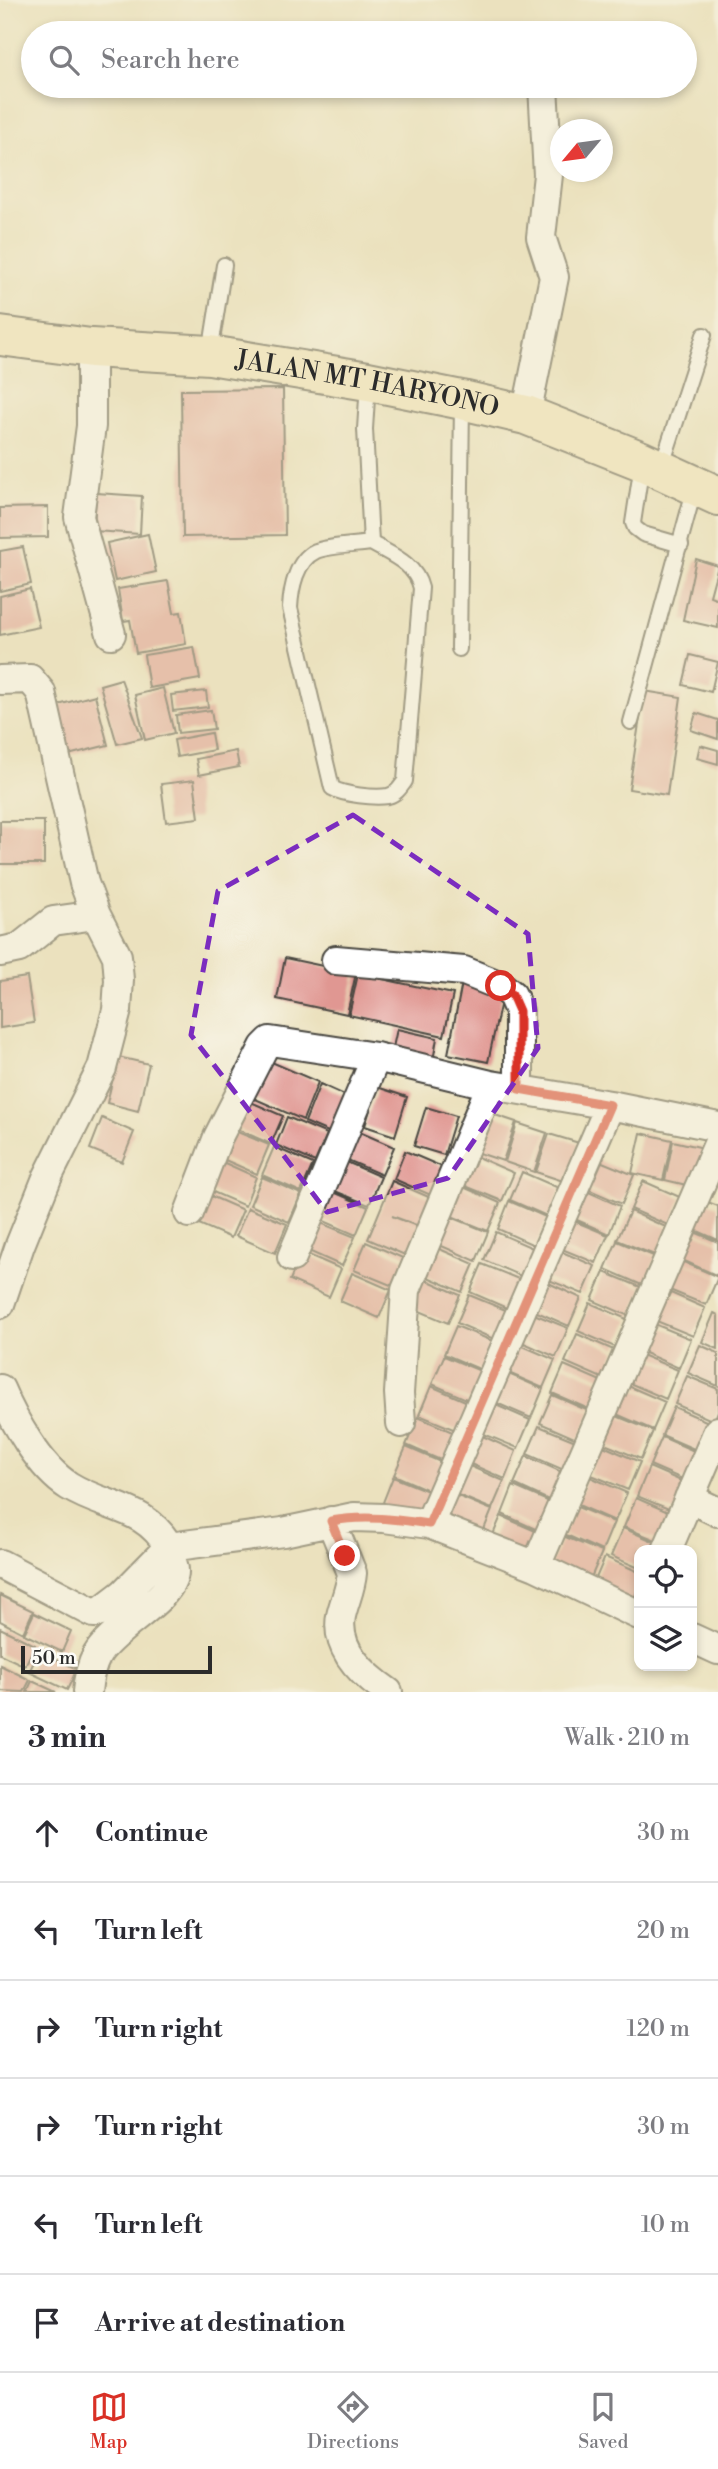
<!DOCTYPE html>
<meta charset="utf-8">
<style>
:root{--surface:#fff;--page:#f7f7f7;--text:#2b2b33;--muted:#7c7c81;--line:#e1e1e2;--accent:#d93025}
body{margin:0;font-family:"Libre Bodoni",serif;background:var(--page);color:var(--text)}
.controls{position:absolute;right:21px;bottom:21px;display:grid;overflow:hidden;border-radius:14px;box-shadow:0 4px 10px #0003}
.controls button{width:63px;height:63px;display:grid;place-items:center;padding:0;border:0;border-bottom:2px solid var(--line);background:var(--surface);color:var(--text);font:35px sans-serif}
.compass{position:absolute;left:550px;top:119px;width:63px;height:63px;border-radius:50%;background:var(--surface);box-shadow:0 4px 10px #0003;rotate:241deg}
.scale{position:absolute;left:21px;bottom:18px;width:191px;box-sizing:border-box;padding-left:7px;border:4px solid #2b2b2b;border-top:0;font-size:19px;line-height:24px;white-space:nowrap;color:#2b2b2b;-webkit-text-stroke:5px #fdfcf7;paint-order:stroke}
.stop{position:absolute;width:21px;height:21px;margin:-16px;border:5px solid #d93025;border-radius:50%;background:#fff}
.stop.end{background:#d93025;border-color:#fff;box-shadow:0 2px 7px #0008}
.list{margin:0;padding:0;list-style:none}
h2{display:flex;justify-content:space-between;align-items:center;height:91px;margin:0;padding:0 28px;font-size:30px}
h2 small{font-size:23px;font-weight:400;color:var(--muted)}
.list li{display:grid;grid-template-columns:46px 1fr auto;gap:21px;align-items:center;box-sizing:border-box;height:98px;padding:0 28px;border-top:2px solid var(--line)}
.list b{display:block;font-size:26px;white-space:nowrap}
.list em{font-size:23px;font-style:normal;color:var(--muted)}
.icon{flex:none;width:38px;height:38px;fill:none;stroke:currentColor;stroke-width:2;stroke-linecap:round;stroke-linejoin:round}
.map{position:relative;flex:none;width:718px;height:1692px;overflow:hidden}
.search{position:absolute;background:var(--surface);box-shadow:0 4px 10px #0003;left:21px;right:21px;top:21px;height:77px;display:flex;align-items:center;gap:18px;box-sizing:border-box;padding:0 24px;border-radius:38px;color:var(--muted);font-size:26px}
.sheet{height:679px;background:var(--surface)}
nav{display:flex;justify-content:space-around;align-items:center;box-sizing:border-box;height:98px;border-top:2px solid var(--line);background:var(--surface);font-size:19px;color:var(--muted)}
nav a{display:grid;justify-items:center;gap:4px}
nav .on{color:var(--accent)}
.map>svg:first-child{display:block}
</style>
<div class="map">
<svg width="718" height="1692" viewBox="0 0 718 1692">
<rect width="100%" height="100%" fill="#fdfcf7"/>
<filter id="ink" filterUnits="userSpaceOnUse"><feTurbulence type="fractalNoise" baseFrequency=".0143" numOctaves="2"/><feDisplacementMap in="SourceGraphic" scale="14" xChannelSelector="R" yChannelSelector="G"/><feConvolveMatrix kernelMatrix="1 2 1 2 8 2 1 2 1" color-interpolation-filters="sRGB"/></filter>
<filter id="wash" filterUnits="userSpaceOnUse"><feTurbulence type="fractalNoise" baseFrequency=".00686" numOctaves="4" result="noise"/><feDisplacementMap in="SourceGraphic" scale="28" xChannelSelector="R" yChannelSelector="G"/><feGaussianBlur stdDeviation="1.57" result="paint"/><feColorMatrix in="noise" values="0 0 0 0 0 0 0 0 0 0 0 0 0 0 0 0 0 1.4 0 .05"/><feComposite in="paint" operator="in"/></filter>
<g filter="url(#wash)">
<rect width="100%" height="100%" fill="#ebe1be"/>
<g id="blocks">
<!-- building -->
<path fill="#e09792" d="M283 389 285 535 183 537 181 390Z
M96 493 142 496 140 534 94 531Z
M48 507V537L0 538V508Z
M148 534 156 572 115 581 107 543Z
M23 547 31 584 0 591V551Z
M696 559 718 566 710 596 718 599V628L683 620Z
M168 581 174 613 181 612 186 644 136 653 130 620 123 621 118 589Z
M30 589 39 627 0 635V596Z
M194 647 200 679 149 688 144 655Z
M690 655 718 662 711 692 683 685Z
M121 679 142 738 117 744 100 685Z
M163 688 174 733 145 740 135 695Z
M206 691 208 707 173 711 171 695Z
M644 691 681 697 667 795 629 789Z
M95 695 108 745 64 756 51 707Z
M211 710 214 729 178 733 176 715Z
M696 713 718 720V739L691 730Z
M211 733 214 750 177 757 174 740Z
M700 745 718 750V764L697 758Z
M236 751 239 767 199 775 196 759Z
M194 780 199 818 166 822 161 784Z
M0 821H44V864H0Z
M285 958 356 973 347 1014 277 999Z
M358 974 453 994 444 1036 349 1015Z
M27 977 34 1023 0 1028V981Z
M462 983 503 992 488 1062 448 1054Z
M397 1029 437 1038 433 1061 392 1052Z
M118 1057 149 1064 138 1111 107 1103Z
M260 1057 318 1082 303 1120 244 1094Z
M320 1084 349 1097 333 1134 305 1122Z
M377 1087 407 1097 395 1136 365 1126Z
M244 1099 283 1116 271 1144 232 1127Z
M426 1107 456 1116 444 1155 414 1146Z
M486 1112 516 1122 503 1161 473 1151Z
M287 1117 327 1134 315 1162 276 1145Z
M102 1118 134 1132 122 1162 90 1149Z
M517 1123 547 1133 534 1172 505 1162Z
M230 1129 269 1145 257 1174 218 1157Z
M355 1130 394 1147 382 1175 343 1158Z
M641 1133 672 1140 663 1180 632 1173Z
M549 1134 579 1143 566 1182 536 1172Z
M673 1141 704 1148 695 1187 665 1180Z
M274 1147 313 1164 301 1192 262 1175Z
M405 1151 445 1168 433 1196 394 1179Z
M475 1156 514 1173 502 1201 463 1185Z
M595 1159 634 1175 622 1204 583 1187Z
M218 1160 256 1177 245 1206 206 1189Z
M342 1160 381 1177 369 1205 330 1189Z
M522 1172 561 1189 549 1217 510 1200Z
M262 1177 301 1194 289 1222 250 1205Z
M392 1181 431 1198 419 1226 392 1216 419 1227 407 1256 368 1239Z
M643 1181 682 1198 670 1226 631 1209Z
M461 1186 500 1203 488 1231 449 1215Z
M582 1189 620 1206 609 1234 570 1217Z
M329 1190 368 1207 356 1235 317 1218Z
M204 1193 243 1210 231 1238 192 1221Z
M509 1201 548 1218 536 1246 498 1229Z
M705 1201 718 1206V1240L693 1229Z
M248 1208 287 1224 275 1253 236 1236Z
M630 1211 668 1228 657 1256 617 1240Z
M449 1216 488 1232 476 1261 437 1244Z
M569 1219 608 1235 596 1263 557 1247Z
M316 1221 355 1237 342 1266 304 1249Z
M692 1231 718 1242V1276L680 1259Z
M496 1232 535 1249 523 1277 484 1260Z
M617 1241 656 1257 644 1286 605 1269Z
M366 1242 405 1259 393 1286 354 1270Z
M435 1247 474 1264 462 1292 423 1275Z
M555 1249 595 1266 583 1294 544 1278Z
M302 1252 341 1269 329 1297 290 1280Z
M679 1260 718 1277 706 1305 667 1289Z
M482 1264 521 1280 509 1309 470 1292Z
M604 1272 643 1288 631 1317 592 1300Z
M352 1273 391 1290 379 1318 340 1301Z
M422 1278 460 1295 448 1323 410 1307Z
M542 1280 581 1298 569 1326 530 1309Z
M666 1291 705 1308 693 1336 654 1320Z
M469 1295 508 1311 496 1340 457 1323Z
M590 1303 629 1320 617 1348 578 1331Z
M529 1312 568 1328 556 1357 517 1340Z
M714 1313 718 1315V1349L702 1342Z
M652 1323 691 1339 679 1368 640 1351Z
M456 1326 495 1342 484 1371 444 1354Z
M577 1334 616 1351 604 1379 565 1362Z
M516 1343 555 1360 543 1388 504 1371Z
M700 1345 718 1353V1386L688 1373Z
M639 1354 678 1370 666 1399 627 1382Z
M444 1356 483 1372 471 1401 432 1384Z
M564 1365 603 1382 591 1410 552 1393Z
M504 1372 543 1389 531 1418 492 1401Z
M687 1376 718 1389V1411L714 1421 675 1404Z
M626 1385 665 1402 653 1430 614 1413Z
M431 1386 470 1403 458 1431 419 1415Z
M552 1395 591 1412 579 1440 540 1423Z
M491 1403 530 1420 518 1448 479 1432Z
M674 1407 713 1424 701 1452 662 1435Z
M614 1415 653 1431 641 1459 602 1443Z
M418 1417 457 1434 445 1462 406 1445Z
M539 1426 578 1442 566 1471 527 1454Z
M478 1434 516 1451 505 1479 466 1462Z
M662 1437 701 1454 689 1482 650 1465Z
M601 1445 640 1462 628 1490 589 1474Z
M406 1447 445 1464 433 1492 394 1475Z
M526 1456 564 1473 553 1502 514 1484Z
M465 1464 504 1481 492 1509 453 1493Z
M649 1467 688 1484 676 1512 637 1496Z
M588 1476 627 1493 615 1521 576 1504Z
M393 1477 433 1493 420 1522 382 1505Z
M513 1486 552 1503 540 1531 502 1514Z
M453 1494 492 1510 480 1539 441 1522Z
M636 1498 675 1515 663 1543 624 1527Z
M575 1506 614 1522 602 1551 564 1534Z
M501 1516 540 1533 528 1561 489 1544Z
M623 1528 662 1545 660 1550H639V1568L611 1556Z
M563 1536 602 1552 590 1580 551 1564Z
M605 1557 639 1572V1586L633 1602 593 1585Z
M0 1595 33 1611 23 1633 0 1621Z
M34 1613 71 1631 62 1652 24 1634Z
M0 1628 35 1645 25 1666 0 1654Z
M39 1651 77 1669 67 1690 29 1672Z
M0 1665 30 1680 24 1692 0 1691Z
M32 1681 56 1692H27Z"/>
</g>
</g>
<g filter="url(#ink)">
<use href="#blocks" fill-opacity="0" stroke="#484641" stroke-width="2"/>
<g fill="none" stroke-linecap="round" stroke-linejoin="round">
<!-- service casing -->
<g stroke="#484641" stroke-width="18">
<path id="service" d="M210 353 224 265
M368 383 365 429 371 543
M642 464 633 523 635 528 643 534 681 545
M661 468 704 335
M371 543C391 555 415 563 421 588L405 781C400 788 396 794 388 796 374 798 344 795 332 788L290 608C291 589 296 560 316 551 328 546 357 545 371 543Z
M459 649 462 402
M631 722 695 487"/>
</g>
<!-- minor casing -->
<g stroke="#484641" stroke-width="32">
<path id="minor" d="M91 348V426L79 517 111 634
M526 415 554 277 541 237 548 175 543 86
M0 680 30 679 41 692 84 883 96 915 117 956 119 980 117 1010 102 1068 47 1178 20 1245 0 1304
M0 952 19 948 53 921 96 915
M336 960 464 971 501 986 512 995 519 1011V1089
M189 1213 218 1137 264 1047 270 1041 376 1057 491 1085 610 1105 718 1127
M292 1257 376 1057
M0 1389C13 1420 40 1468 69 1486 106 1509 145 1505 169 1547L283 1532 354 1517 384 1518 429 1524 536 1566 639 1615
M401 1423 399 1393 406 1290 491 1085
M689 1498 718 1512
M331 1521 352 1573C351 1588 344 1602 341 1616 335 1650 363 1675 388 1692
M429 1524 610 1105
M667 1550 718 1431
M0 1564 94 1613H98L123 1594 169 1547
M536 1566 718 1144
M692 1638 718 1650
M87 1692C88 1680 91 1666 97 1655 111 1629 175 1598 174 1571 174 1563 169 1557 165 1551"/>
</g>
<!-- secondary casing -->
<g stroke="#484641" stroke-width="42">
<g id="secondary">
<path id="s1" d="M0 336 91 348 210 355 368 381 462 400 526 415 642 461 718 496"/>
</g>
</g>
<!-- service -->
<use href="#service" stroke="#fff" stroke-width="14"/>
<!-- minor -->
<use href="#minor" stroke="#fff" stroke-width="28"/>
<!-- secondary -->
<use href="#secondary" stroke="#f6e9c3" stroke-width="38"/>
</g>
</g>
<g fill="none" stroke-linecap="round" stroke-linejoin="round" filter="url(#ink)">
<!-- route -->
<path stroke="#d93025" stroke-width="9" d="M345 1556 331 1521C365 1515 395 1519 429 1524L610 1105 519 1089V1011L512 995 501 986"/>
</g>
<!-- marked area -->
<path d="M0 0H718V1692H0ZM353 815 528 934 538 1048 448 1178 327 1212 191 1035 218 891Z" fill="#ebe1be" fill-opacity=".55" fill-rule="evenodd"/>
<path fill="none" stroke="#7b2cbf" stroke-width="5" stroke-dasharray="14 9" stroke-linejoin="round" d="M353 815 528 934 538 1048 448 1178 327 1212 191 1035 218 891Z"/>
<g text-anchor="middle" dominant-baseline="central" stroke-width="5" stroke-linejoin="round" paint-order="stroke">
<!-- street labels -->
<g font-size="26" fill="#2b2b2b" stroke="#fdfcf7">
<text stroke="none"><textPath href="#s1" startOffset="371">JALAN MT HARYONO</textPath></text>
</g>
</g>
</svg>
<div class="controls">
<button><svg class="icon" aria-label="locate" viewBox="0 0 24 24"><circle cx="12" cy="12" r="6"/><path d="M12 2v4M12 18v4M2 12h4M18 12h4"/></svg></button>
<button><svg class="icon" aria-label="layers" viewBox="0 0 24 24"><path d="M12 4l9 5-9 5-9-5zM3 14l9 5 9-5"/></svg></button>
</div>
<svg class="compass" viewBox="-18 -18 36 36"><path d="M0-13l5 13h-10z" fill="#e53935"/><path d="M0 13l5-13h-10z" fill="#7c7c81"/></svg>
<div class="scale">50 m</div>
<div class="stop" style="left:501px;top:986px"></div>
<div class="stop end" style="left:345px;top:1556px"></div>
<div class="search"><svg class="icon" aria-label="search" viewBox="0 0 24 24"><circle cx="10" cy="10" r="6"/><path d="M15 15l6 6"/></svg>Search here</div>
</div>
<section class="sheet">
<h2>3 min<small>Walk · 210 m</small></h2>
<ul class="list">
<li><svg class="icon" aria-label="ahead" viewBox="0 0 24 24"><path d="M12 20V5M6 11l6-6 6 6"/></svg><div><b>Continue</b></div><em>30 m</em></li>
<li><svg class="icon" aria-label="left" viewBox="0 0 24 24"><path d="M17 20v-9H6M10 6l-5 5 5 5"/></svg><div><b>Turn left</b></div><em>20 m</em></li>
<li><svg class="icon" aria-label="right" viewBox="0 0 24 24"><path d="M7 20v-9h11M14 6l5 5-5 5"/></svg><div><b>Turn right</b></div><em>120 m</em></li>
<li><svg class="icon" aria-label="right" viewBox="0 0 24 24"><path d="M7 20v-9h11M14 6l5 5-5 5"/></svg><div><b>Turn right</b></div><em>30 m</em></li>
<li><svg class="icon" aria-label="left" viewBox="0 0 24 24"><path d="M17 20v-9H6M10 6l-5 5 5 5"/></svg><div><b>Turn left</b></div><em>10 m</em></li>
<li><svg class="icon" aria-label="arrive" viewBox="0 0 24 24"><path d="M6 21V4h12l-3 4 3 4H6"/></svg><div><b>Arrive at destination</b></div></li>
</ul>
</section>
<nav>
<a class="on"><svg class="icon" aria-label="map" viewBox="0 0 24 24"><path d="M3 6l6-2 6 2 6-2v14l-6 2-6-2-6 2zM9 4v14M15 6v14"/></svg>Map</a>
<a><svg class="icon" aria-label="directions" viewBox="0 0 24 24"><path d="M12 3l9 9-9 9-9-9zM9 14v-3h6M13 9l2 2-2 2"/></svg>Directions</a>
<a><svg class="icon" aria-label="saved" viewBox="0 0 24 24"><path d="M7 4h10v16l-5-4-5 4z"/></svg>Saved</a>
</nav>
